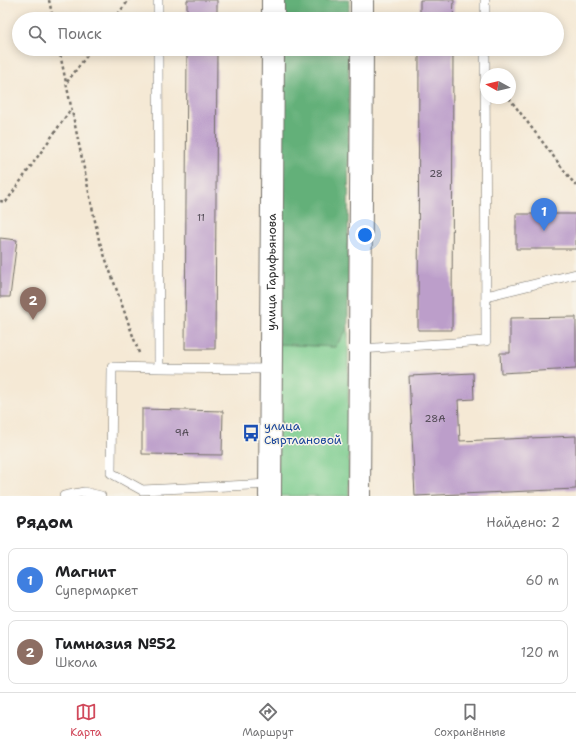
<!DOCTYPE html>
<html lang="ru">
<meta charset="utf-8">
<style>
:root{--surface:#fff;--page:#f2f2f2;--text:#202124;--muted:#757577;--line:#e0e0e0;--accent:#d1495b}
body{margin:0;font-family:"Shantell Sans",sans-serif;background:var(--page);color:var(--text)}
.compass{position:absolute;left:480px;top:68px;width:36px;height:36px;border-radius:50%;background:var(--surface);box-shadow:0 2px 10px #0003;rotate:278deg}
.you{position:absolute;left:365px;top:235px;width:14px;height:14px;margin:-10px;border:3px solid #fff;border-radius:50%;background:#1a73e8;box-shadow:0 0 0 6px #1a73e833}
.badge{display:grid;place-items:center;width:26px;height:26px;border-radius:50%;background:var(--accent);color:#fff;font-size:13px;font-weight:700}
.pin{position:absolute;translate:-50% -33px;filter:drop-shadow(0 1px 2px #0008)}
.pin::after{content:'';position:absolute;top:21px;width:14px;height:12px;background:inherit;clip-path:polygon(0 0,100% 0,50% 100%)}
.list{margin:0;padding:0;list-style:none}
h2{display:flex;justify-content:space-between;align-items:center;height:52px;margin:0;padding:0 16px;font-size:17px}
h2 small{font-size:13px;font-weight:400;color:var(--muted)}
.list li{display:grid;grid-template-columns:26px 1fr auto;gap:12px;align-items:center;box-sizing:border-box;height:64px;margin:0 8px 8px;padding:0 8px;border:1px solid var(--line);border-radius:8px}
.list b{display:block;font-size:15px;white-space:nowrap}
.list p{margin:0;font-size:13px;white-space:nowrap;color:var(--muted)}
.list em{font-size:13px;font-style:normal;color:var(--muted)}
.icon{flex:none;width:22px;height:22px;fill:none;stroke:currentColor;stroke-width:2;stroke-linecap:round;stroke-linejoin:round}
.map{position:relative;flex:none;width:576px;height:496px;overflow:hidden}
.search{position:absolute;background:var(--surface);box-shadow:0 2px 10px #0003;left:12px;right:12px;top:12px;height:44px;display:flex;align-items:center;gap:10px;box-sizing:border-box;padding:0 14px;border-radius:22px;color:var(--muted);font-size:15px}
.sheet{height:196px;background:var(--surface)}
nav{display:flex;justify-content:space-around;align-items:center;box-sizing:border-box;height:56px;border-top:1px solid var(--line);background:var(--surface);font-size:11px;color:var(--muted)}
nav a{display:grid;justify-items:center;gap:2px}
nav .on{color:var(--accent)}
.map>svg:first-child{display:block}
</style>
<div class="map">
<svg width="576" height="496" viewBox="0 0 576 496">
<rect width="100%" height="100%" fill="#f7f3e8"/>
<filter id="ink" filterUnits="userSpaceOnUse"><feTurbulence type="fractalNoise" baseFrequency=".025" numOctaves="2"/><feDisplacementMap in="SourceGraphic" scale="8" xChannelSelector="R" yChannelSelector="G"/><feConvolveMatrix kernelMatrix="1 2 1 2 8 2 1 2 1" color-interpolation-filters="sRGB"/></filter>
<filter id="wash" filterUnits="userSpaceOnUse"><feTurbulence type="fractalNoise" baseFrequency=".012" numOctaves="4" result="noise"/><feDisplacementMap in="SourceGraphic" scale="16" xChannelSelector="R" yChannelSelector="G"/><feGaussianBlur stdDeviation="0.9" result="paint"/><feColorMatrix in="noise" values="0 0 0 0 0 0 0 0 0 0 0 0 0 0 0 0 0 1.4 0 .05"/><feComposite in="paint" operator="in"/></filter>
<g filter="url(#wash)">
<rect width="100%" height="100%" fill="#f5e9d5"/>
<!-- green -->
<path fill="#7bcc8e" stroke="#537c5c" d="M348 328 349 496H278V344L335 347Z"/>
<!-- forest -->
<path fill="#64b079" stroke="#486e52" d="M280 0H349V19H280Z
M280 49H349L348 328 335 347 278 344Z"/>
<g id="blocks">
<!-- building -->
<path fill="#bc9eca" d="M187 0H217V19H187Z
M420 0H454L453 19H420Z
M187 49H217L215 349H185Z
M419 49H453L452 330H418Z
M516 214H576V249H516Z
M0 238 17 240 10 297H0Z
M576 317V369L501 373 500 353H510V318Z
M473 373 474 399 458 400 460 441 576 436V489L415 496 409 376Z
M142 409 223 411 222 455 142 454Z"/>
</g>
</g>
<g filter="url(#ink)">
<use href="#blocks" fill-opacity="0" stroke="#726e66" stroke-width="1"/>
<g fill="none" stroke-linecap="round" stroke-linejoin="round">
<!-- service casing -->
<g stroke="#726e66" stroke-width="10">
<path id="service" d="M158 0V19
M485 0V19
M158 49 159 368 272 369
M486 296 576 274
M360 349 486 341 485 49
M159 368 112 367 111 473 142 490 270 484
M64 496 84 492 101 496"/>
</g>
<!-- tertiary casing -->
<g stroke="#726e66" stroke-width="24">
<g id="tertiary">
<path d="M273 19V0"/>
<path d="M362 19V0"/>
<path id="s1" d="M270 496 273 49"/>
<path d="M359 496 362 49"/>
</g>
</g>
<!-- path -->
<path stroke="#726e66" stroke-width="2.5" stroke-dasharray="3 3" stroke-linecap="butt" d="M49 0 53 19
M114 19 129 0
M59 49 99 240 139 353
M67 82 92 49
M509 98 576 186
M0 201 6 202 71 109"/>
<!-- service -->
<use href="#service" stroke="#fff" stroke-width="9"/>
<!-- tertiary -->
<use href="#tertiary" stroke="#fff" stroke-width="22"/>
</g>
</g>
<!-- icons -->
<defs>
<g id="bus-bare" transform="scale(1.38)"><path d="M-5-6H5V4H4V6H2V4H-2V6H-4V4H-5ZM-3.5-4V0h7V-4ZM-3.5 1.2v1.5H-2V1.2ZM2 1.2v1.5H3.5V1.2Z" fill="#1a4fb4" stroke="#f7f3e8" stroke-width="2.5" paint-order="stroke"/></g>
</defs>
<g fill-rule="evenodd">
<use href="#bus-bare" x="251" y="433"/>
</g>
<g text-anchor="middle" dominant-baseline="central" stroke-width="3" stroke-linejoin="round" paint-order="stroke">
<!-- number labels -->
<g font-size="10" fill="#4f4853">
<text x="436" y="173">28</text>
<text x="201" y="217">11</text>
<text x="435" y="418">28А</text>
<text x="182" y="432">9А</text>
</g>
<!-- street labels -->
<g font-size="12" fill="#2b2b2b" stroke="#f7f3e8">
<text stroke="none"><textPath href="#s1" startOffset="224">улица Гарифьянова</textPath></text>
</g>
<!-- transit labels -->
<g font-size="12" fill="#164399" stroke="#f7f3e8" text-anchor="start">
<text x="264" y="426">улица<tspan x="264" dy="14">Сыртлановой</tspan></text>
</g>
</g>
</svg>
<svg class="compass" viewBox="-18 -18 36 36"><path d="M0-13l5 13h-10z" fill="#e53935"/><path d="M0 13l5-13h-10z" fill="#757577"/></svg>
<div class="you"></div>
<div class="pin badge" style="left:544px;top:231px;background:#3f7fe0">1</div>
<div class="pin badge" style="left:33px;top:320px;background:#8d6e63">2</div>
<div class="search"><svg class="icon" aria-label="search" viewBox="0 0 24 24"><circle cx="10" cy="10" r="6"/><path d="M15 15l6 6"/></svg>Поиск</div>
</div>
<section class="sheet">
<h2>Рядом<small>Найдено: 2</small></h2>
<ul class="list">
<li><span class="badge" style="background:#3f7fe0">1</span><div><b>Магнит</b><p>Супермаркет</p></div><em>60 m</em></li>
<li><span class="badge" style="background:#8d6e63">2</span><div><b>Гимназия №52</b><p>Школа</p></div><em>120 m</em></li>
</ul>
</section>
<nav>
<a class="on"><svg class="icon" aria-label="map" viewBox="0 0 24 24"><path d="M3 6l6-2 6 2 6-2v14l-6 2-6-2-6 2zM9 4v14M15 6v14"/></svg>Карта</a>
<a><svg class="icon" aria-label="directions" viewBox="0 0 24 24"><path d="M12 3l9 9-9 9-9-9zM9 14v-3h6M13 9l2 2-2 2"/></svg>Маршрут</a>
<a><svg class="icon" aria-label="saved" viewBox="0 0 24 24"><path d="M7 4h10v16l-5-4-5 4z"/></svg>Сохранённые</a>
</nav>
